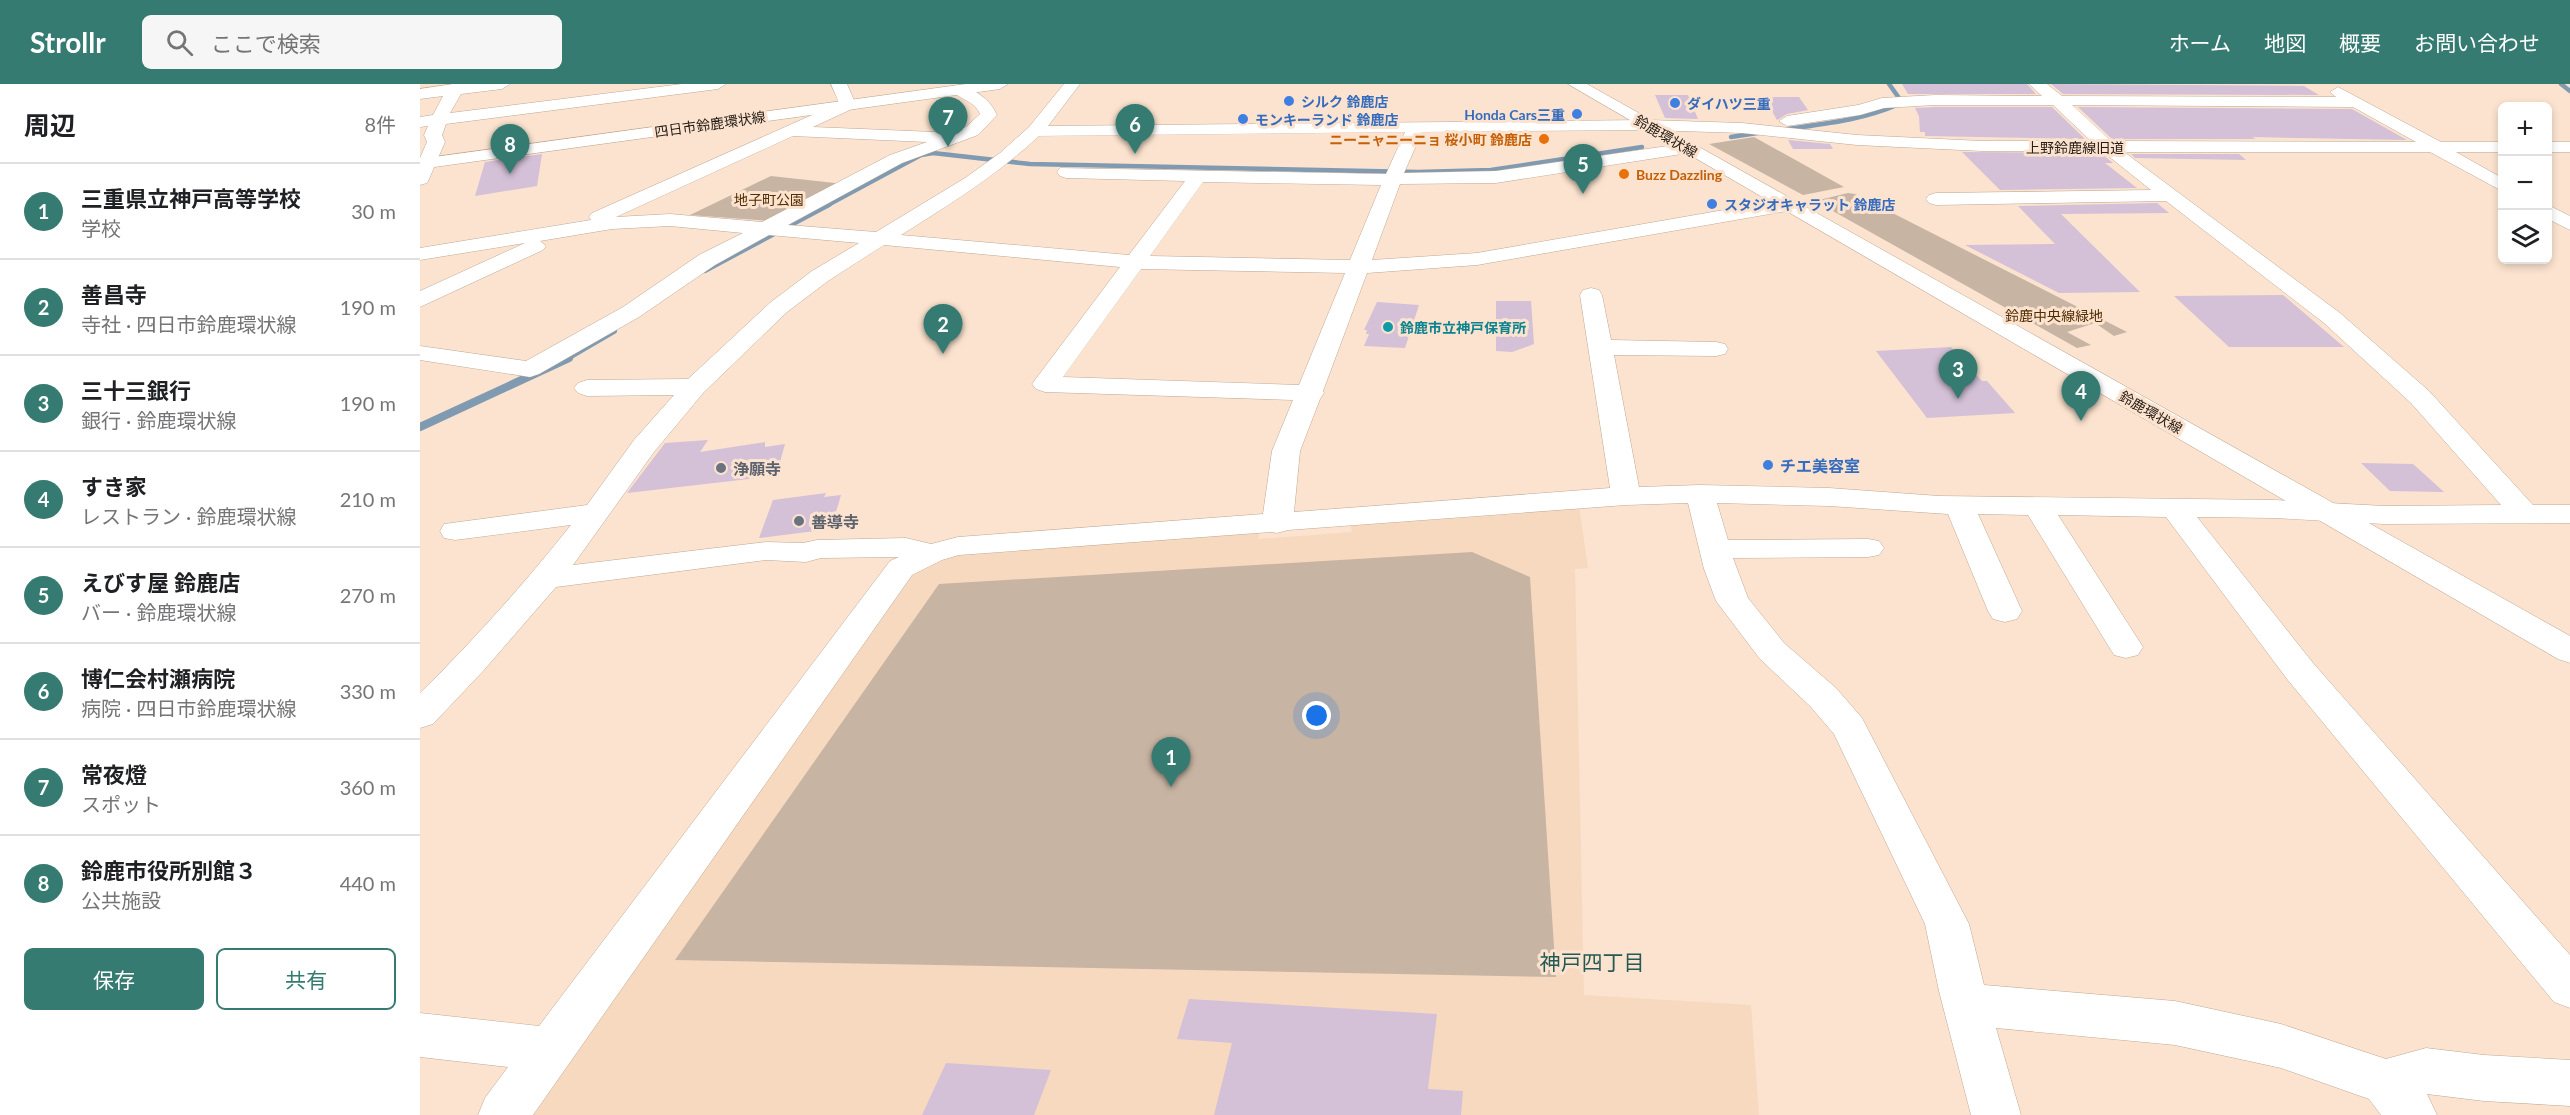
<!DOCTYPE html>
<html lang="ja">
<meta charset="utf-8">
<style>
:root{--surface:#fff;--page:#f6f6f6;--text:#202124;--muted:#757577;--line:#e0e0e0;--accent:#357b71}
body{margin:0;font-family:Lato,"Noto Sans JP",sans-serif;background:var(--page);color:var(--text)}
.controls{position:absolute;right:18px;top:18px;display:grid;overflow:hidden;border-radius:9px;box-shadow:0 3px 9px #0003}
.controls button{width:54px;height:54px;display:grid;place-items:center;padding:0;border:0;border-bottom:2px solid var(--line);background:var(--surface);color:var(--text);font:30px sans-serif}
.you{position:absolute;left:897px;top:632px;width:21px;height:21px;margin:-15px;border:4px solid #fff;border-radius:50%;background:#1a73e8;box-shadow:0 0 0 9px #1a73e833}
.badge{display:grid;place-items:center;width:39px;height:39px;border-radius:50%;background:var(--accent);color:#fff;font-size:20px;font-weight:700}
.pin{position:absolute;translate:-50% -50px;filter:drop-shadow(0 2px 3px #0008)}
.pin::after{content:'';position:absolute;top:32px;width:21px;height:18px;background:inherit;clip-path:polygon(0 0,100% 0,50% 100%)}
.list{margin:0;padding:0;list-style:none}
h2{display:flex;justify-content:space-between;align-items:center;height:78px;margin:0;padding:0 24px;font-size:26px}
h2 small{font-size:20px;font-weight:400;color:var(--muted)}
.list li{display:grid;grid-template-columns:39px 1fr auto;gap:18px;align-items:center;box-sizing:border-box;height:96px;padding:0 24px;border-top:2px solid var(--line)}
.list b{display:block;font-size:22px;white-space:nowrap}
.list p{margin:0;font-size:20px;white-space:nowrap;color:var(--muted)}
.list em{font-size:20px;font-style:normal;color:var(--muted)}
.actions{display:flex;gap:12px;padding:18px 24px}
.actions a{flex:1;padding:14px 0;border:2px solid var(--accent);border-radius:9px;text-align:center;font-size:21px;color:var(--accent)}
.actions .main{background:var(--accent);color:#fff}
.icon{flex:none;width:33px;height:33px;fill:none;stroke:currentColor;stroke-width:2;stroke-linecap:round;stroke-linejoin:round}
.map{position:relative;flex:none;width:2150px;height:1031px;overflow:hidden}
header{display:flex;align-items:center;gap:36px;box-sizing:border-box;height:84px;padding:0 30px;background:var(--accent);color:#fff}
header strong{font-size:28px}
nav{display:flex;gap:33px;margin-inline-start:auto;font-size:21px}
.search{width:420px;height:54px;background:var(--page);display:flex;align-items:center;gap:15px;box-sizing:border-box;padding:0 21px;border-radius:9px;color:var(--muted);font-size:22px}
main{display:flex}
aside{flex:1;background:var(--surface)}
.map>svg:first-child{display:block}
</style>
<header>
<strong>Strollr</strong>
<div class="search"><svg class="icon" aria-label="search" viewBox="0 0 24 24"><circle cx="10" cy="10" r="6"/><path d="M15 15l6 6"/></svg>ここで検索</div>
<nav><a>ホーム</a><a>地図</a><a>概要</a><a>お問い合わせ</a></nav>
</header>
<main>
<aside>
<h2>周辺<small>8件</small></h2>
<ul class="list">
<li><span class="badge">1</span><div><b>三重県立神戸高等学校</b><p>学校</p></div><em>30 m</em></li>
<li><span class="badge">2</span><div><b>善昌寺</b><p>寺社 · 四日市鈴鹿環状線</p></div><em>190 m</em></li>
<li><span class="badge">3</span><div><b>三十三銀行</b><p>銀行 · 鈴鹿環状線</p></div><em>190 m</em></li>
<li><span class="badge">4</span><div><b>すき家</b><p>レストラン · 鈴鹿環状線</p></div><em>210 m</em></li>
<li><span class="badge">5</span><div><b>えびす屋 鈴鹿店</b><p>バー · 鈴鹿環状線</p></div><em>270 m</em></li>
<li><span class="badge">6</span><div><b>博仁会村瀬病院</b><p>病院 · 四日市鈴鹿環状線</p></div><em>330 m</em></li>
<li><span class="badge">7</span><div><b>常夜燈</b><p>スポット</p></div><em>360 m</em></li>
<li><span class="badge">8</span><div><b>鈴鹿市役所別館３</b><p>公共施設</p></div><em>440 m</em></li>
</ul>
<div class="actions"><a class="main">保存</a><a>共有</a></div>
</aside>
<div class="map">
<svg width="2150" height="1031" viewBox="0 0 2150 1031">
<rect width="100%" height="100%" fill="#fbe3cf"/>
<!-- built -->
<path fill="#f7d9bf" d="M1159 422 1168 484 1155 485 1164 911 1331 921 1339 1031H112L488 494 542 467 839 447V455L932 448 930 439Z"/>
<!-- green -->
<path fill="#c8b4a3" d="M1334 53 1424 103 1383 111 1289 60Z
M351 92 424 100 349 137 270 131Z
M1428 109 1435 110 1707 248 1694 252 1675 239 1647 248 1671 261 1657 264 1395 117Z
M1052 468 1110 493 1136 893 255 876 519 500Z"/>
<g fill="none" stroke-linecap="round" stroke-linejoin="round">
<!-- stream-far2 -->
<path stroke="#7f9ab1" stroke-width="4.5" d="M2141 0 2150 7
M1361 46C1401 40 1440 37 1477 21L1479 14 1469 0
M1311 53 1344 48
M406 122 501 71 513 69 610 80 998 88 1071 86 1222 63"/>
<!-- stream-far1 -->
<path stroke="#7f9ab1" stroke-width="6" d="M285 186 409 120
M146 275 194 247"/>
<!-- stream -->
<path stroke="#7f9ab1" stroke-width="8" d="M0 343 149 274"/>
</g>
<!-- building -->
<path fill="#d4c0d7" d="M1482 0H1607L1616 10H1488Z
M1631 0 1884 2 1899 11 1643 10Z
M1235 11H1268L1278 35 1245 34Z
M1344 13H1379L1388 26 1367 30 1357 36Z
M1515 23H1632L1665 55 1505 52V48H1500L1499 32 1495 24Z
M1658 23 1932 25 1987 56 1832 53 1836 55H1692Z
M1368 56 1410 60 1413 65H1373Z
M1542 68 1681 69 1693 79H1685L1717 104 1580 106Z
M122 70 117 102 55 112 65 78Z
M1711 70H1819L1826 76 1715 74Z
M1737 119 1749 129 1641 130 1720 208 1639 209 1545 161 1635 160 1598 122Z
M1863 211 1924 263H1809L1754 212Z
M1076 217H1111L1114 260 1092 268 1076 267Z
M957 218 999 221 985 264 944 262 949 250H946L947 246H944Z
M1531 263 1562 297H1567L1595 329 1507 334 1456 267Z
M288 356 280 368 345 358V363L365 360 356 392 207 409 245 359Z
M1941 379 1993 380 2024 408 1970 407Z
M406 409 404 413 421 411 411 445 339 454 353 416Z
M769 915 1017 930 1008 1005 1043 1007 1041 1031H794L812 959 757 955Z
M526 979 631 986 614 1031H502Z"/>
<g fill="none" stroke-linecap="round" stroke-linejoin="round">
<!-- minor casing -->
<g stroke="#bfa895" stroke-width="1">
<path id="minor" d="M33 0H90L82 5 41 10 30 29 262 0H306L298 5 26 40 22 51 25 58 9 95 7 99 0 101V74L7 58 4 51 8 42 0 43V33L13 31 23 12 0 15V5Z
M411 0H427L436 21 434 24 393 43 515 48 523 52 546 43 560 30C554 16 540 16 531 6L539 1C556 6 570 15 577 31L558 51 482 79 368 141 456 148 545 94 580 69 609 43 644 0H660L628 42 1228 36 1322 39 1437 51 1562 57H1671L1633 21H1515L1464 24 1440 31 1367 42 1359 37 1367 32 1438 21 1462 14 1515 11 1622 12 1609 0H1627L1642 12 1916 13 1910 8 1918 3 2021 58H2082V68H2036L2082 94V107L2010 68H1704L1920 229 2009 307 2113 421H2150V439L1964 440 1854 434 1777 433 1893 579 2150 871V924L2134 918 1867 595 1746 433 1638 431 1723 563 1718 571 1706 574 1694 571 1608 431 1558 430 1602 527 1597 535 1585 538 1573 535 1568 527 1528 430 1409 422 1297 419 1308 456 1448 455 1459 457 1464 464 1459 471 1448 473 1313 474 1328 514 1364 559 1416 604 1442 634 1549 840 1564 901 1755 917 1861 940 1966 975 2006 964 2064 971 2150 976V1022L2064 1017 2007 1010 2017 1031H1961L1949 1015 1861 984 1755 961 1576 944 1601 1031H1551L1519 907 1505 840 1414 650 1390 622 1340 575 1296 517 1284 485 1268 419 1206 421 868 446 857 449 851 448 539 471 522 476 492 491 113 1031H58L65 1014 88 983 0 973V929L119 942 470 477 479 473 401 474 386 478 346 476 136 503 64 586 13 640 0 644V609C54 556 104 500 151 441L35 456 24 454 20 447 24 440 167 421 214 356 254 311 167 312 158 309 154 304 158 299 167 296 268 295 351 218 392 187 439 159 349 151 295 181 219 233 119 290 110 293 0 276V262L106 277 203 223 279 171 323 149 250 142 192 145 120 157 126 162 123 166 0 223V207L105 159 0 176V164L171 136 169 133 172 129 419 19ZM1652 21 1933 23 1996 58 1691 57ZM1228 46 1322 49 1437 61 1562 67H1682L1731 106 1516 109 1509 111 1506 115 1509 119 1516 121 1746 117 1904 239 1991 319 2081 421 1964 422 1854 416 1519 412 1409 404 1280 401 1219 403 1194 271 1296 272 1305 270 1308 265 1305 260 1296 258 1191 256 1182 211 1179 206 1171 204 1163 206 1160 211 1190 404 874 428 880 367 900 315 904 309 903 307 947 189 1057 181 1367 127 1374 125 1377 121 1374 117 1367 115 1057 169 952 176 980 100 1076 99 1268 69 1274 68 1277 64 1274 60 1268 59 1076 87 984 89 1002 48ZM985 48 966 90 640 84 637 88 640 92 646 94 765 97 709 171 481 151C530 120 577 91 619 52ZM373 52 507 58 470 71 342 138 250 130 196 133ZM783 98 961 101 930 176 730 172ZM464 161 700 183 612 300 616 305 625 308 873 316 852 367 843 430 538 453 511 460 486 454 397 456 383 459 346 458 153 481 234 368 284 308 367 228 408 197ZM721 185 925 189 879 301 643 293Z
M2128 58H2150V68H2128Z
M2128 121 2150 132V146L2128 135Z"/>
</g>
<!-- major casing -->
<g stroke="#bfa895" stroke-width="1">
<path id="major" d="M546 0H588L580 5 0 85V75Z
M1148 0H1167L2150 552V579L2138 575Z"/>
</g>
<!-- minor -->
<use href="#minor" fill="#fff" fill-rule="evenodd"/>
<!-- major -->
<use href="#major" fill="#fff" fill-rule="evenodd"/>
</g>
<!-- markers -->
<g fill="#3f7fe0" stroke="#fbe3cf" stroke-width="2">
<circle cx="869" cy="17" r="6"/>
<circle cx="1255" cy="19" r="6"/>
<circle cx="1157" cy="30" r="6"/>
<circle cx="823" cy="35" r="6"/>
<circle cx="1292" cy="120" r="6"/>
<circle cx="1348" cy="381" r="6"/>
</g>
<g fill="#e8710a" stroke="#fbe3cf" stroke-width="2">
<circle cx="1124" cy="55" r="6"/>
<circle cx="1204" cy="90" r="6"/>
</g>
<circle fill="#0f9aa8" stroke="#fbe3cf" stroke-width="2" cx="968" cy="243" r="6"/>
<g fill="#6b7280" stroke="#fbe3cf" stroke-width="2">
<circle cx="301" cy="384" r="6"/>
<circle cx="379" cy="437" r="6"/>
</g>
<g text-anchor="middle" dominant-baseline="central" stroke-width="6" stroke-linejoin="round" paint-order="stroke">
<!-- far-shop labels -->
<g font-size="14" font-weight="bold" fill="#366cbe" stroke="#fbe3cf" text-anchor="start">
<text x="881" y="17">シルク 鈴鹿店</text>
<text x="1267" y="19">ダイハツ三重</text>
<text x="1145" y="30" text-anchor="end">Honda Cars三重</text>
<text x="835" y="35">モンキーランド 鈴鹿店</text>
<text x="1304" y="120">スタジオキャラット 鈴鹿店</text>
</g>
<!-- far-street labels -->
<g font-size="14" fill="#251c15" stroke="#fbe3cf">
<text transform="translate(290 40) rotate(-8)">四日市鈴鹿環状線</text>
<text transform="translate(1246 52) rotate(30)">鈴鹿環状線</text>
<text x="1655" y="63">上野鈴鹿線旧道</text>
<text transform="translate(1731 328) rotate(30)">鈴鹿環状線</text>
</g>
<!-- far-food labels -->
<g font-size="14" font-weight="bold" fill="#c56008" stroke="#fbe3cf" text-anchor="end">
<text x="1112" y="55">ニーニャニーニョ 桜小町 鈴鹿店</text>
<text x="1216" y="90" text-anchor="start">Buzz Dazzling</text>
</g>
<!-- far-park labels -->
<g font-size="14" fill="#512d01" stroke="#fbe3cf">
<text x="349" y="115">地子町公園</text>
<text x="1634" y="231">鈴鹿中央線緑地</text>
</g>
<!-- far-culture labels -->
<g font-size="14" font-weight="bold" fill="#0d838f" stroke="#fbe3cf" text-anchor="start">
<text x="980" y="243">鈴鹿市立神戸保育所</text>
</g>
<!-- shop labels -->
<g font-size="16" font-weight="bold" fill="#366cbe" stroke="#fbe3cf" text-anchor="start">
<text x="1360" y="381">チエ美容室</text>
</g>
<!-- worship labels -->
<g font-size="16" font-weight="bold" fill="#5b616d" stroke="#fbe3cf" text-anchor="start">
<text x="313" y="384">浄願寺</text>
<text x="391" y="437">善導寺</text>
</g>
<!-- near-neighbourhood labels -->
<g font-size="21" fill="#235b54" stroke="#fbe3cf">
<text x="1172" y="877">神戸四丁目</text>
</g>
</g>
</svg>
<div class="controls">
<button>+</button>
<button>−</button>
<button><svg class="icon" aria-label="layers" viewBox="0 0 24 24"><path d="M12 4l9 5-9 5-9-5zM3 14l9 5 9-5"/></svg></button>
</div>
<div class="you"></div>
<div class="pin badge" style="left:751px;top:703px">1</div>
<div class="pin badge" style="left:523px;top:270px">2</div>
<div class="pin badge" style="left:1538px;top:315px">3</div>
<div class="pin badge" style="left:1661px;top:337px">4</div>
<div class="pin badge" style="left:1163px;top:110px">5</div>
<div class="pin badge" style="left:715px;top:70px">6</div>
<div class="pin badge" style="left:528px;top:63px">7</div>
<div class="pin badge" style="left:90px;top:90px">8</div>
</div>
</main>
